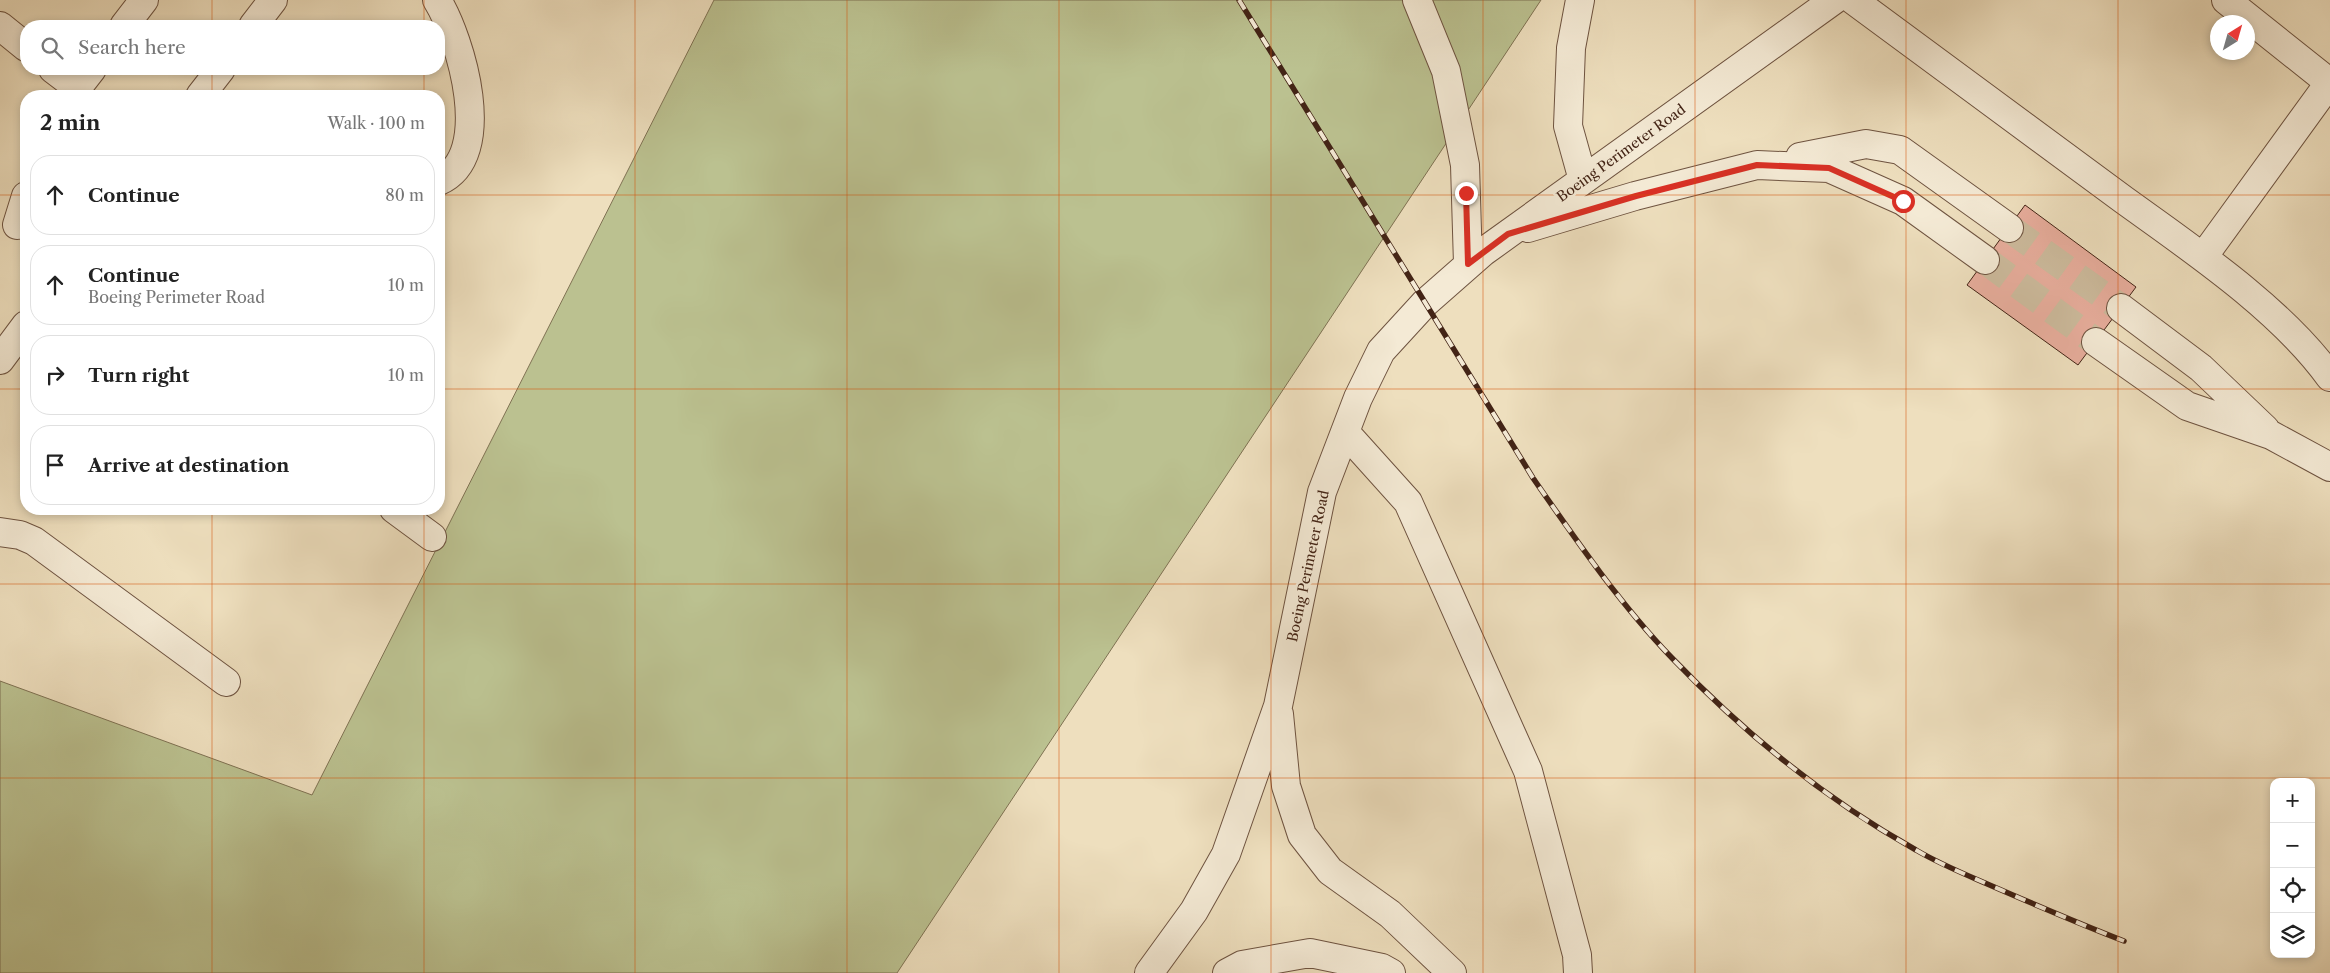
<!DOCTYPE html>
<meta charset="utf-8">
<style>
:root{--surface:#fff;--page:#f6f6f6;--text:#222;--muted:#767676;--line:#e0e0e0}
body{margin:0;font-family:"Libre Caslon Text",serif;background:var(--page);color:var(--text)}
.controls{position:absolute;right:15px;bottom:15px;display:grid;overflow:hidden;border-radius:10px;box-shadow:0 2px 8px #0003}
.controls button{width:45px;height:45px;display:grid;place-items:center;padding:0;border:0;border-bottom:1px solid var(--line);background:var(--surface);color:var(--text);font:25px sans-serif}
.compass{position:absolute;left:2210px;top:15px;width:45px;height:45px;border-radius:50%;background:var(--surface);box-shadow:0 2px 8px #0003;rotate:37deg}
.stop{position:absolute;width:15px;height:15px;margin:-11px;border:4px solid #d93025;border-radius:50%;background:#fff}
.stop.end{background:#d93025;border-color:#fff;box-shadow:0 1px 5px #0008}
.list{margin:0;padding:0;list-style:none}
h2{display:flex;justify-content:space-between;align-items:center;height:65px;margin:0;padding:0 20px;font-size:21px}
h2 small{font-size:16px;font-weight:400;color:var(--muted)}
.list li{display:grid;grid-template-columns:32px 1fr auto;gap:15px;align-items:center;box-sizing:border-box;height:80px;margin:0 10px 10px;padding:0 10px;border:1px solid var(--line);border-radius:20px}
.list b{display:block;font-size:19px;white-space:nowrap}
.list p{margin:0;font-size:16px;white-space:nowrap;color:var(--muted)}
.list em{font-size:16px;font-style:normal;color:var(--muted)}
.icon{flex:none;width:28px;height:28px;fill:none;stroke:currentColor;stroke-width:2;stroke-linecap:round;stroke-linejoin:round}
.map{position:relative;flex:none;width:2330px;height:973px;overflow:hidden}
.search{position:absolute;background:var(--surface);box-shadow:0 2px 8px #0003;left:20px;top:20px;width:425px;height:55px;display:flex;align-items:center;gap:12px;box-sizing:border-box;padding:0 18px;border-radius:20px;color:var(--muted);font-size:19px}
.panel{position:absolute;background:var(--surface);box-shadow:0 2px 8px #0003;left:20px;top:90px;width:425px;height:425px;border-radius:20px}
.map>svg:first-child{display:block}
</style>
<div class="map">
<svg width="2330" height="973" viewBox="0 0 2330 973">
<rect width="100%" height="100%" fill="#eedfbe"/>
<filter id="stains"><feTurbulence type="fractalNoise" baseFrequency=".004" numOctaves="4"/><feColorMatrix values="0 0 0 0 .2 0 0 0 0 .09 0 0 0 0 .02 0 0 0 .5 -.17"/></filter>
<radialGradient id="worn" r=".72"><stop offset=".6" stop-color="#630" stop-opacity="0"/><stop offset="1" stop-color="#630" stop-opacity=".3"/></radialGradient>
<!-- green -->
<path fill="#bbc190" stroke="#7f7253" d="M714 0H1541L897 973H0V681L312 795Z"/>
<!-- building -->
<path fill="#e7ad9c" stroke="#432416" d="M2025 205 2136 287 2078 365 1967 285Z"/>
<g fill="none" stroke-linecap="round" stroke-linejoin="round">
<!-- minor-tunnel -->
<path stroke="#ccba9c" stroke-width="28" stroke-dasharray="28 14" stroke-linecap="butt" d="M2009 228 2121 308
M1985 260 2096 342"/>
<!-- minor casing -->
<g stroke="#6e5340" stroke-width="30">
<path id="minor" d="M437 0C461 39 496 156 439 181
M1417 0 1446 71 1465 165 1468 264
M1580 0 1571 48 1568 126 1583 180
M1853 0C1943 67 2034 133 2124 200 2192 249 2281 309 2330 377
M2226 0 2330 83
M0 26 26 47
M124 26 144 0
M253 26 273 0
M53 69 78 88
M71 96 92 69
M200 96 221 69
M1800 157 1866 144 1900 150 2009 228
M17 225 26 196
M1528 228 1635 196 1757 165 1829 168 1903 201 1985 260
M2203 257 2330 82
M2121 308 2201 368 2265 429
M2096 342 2187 406 2271 435 2330 467
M0 360 26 325
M1345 432 1408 502 1528 771 1577 955 1578 973
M394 509 432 537
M0 532 20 535 34 541 226 682
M1279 714 1286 786 1302 835 1330 871 1390 914 1452 973
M1149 973 1194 911 1226 854 1278 706 1322 492 1358 398 1381 351 1425 303 1483 252 1834 0
M1227 973 1242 965 1310 953 1382 968 1391 973"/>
</g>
<!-- minor -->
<use href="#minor" stroke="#f4ead5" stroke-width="28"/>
<!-- rail casing -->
<g stroke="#432416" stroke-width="5.5">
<path id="rail" d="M1239 0 1533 478C1576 540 1620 604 1672 658 1744 733 1825 799 1916 850 1938 863 1962 873 1985 883 2031 903 2077 923 2124 941"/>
</g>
<!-- rail -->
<use href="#rail" stroke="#f4ead5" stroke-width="4" stroke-dasharray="11" stroke-linecap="butt"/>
</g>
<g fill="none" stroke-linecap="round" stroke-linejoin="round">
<!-- route -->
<path stroke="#d93025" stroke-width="6" d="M1466 193 1468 264 1508 234 1636 196 1757 165 1829 168 1903 201"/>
</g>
<!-- grid -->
<path fill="none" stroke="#d8540d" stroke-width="1" stroke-opacity="0.55" d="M212 0V26M424 0V26M635 0V973M847 0V973M1059 0V973M1271 0V973M1483 0V973M1695 0V973M1906 0V973M2118 0V973M212 69V96M424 69V96M0 195H26M439 195H2330M0 389H26M439 389H2330M212 509V973M424 509V973M0 584H2330M0 778H2330"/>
<g text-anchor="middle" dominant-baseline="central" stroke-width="5" stroke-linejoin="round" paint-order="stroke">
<!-- street labels -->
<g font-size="14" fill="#432416" stroke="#f4ead5">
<text transform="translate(1621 153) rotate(-36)">Boeing Perimeter Road</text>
<text transform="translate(1308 566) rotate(-78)">Boeing Perimeter Road</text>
</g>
</g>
<rect width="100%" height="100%" filter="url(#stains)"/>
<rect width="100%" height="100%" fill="url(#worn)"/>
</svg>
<div class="controls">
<button>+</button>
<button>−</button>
<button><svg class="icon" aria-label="locate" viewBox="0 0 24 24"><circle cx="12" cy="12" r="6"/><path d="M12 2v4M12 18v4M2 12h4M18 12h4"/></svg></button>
<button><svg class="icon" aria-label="layers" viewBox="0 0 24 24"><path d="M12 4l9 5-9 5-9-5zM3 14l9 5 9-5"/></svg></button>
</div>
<svg class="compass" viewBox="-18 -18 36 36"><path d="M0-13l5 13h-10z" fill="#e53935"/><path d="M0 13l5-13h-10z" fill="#767676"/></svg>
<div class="stop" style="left:1903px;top:201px"></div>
<div class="stop end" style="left:1466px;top:193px"></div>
<div class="search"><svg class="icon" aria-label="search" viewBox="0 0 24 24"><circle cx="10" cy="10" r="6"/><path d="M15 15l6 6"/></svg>Search here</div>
<section class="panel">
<h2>2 min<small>Walk · 100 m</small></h2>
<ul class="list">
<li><svg class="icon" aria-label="ahead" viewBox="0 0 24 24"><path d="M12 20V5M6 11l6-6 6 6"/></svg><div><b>Continue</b></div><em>80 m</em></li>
<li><svg class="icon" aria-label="ahead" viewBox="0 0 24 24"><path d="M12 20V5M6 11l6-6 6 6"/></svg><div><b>Continue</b><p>Boeing Perimeter Road</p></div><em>10 m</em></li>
<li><svg class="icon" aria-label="right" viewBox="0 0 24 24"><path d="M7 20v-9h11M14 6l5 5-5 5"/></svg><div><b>Turn right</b></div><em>10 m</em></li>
<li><svg class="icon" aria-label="arrive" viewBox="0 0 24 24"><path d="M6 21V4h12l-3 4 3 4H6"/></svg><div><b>Arrive at destination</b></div></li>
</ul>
</section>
</div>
